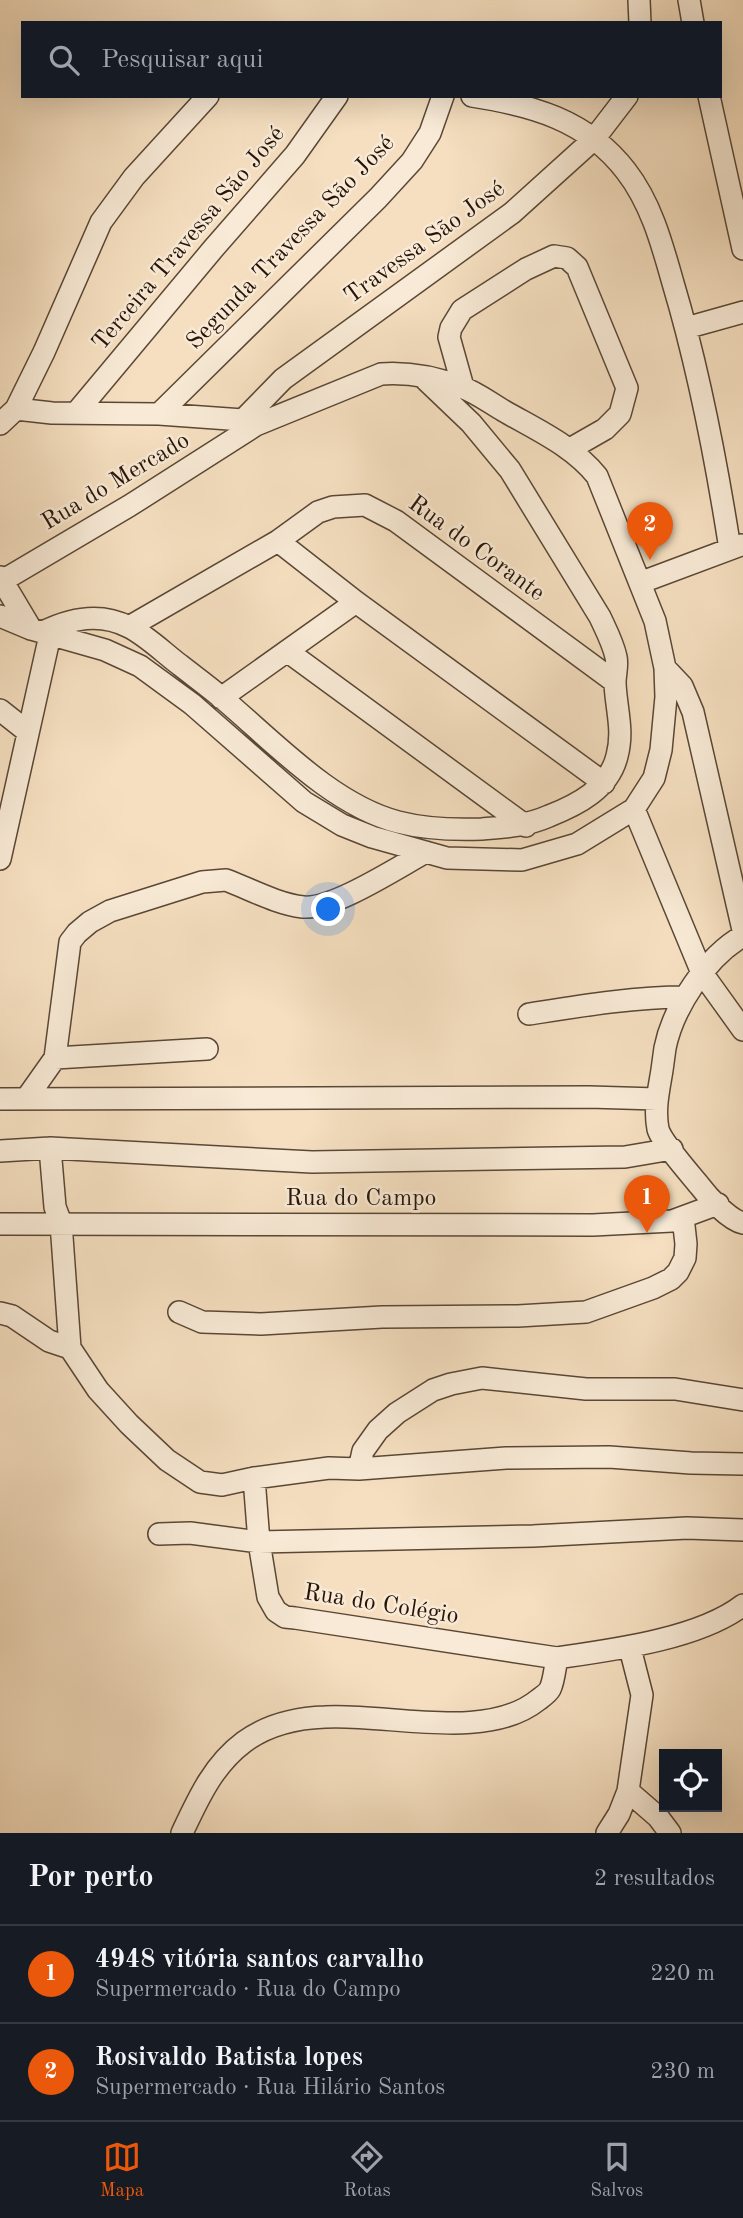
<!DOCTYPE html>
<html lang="pt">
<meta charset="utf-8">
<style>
:root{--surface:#171b24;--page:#20242c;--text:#f1f3f6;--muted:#9ea1a6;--line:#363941;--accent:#ea580c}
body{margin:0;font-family:"Old Standard TT",serif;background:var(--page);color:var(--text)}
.controls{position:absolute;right:21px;bottom:21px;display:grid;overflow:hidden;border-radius:0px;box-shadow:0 7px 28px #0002}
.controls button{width:63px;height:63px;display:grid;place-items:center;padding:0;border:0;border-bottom:2px solid var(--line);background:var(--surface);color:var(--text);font:35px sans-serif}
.you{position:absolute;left:329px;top:910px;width:24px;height:24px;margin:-18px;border:5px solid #fff;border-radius:50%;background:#1a73e8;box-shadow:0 0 0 10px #1a73e833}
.badge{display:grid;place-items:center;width:46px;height:46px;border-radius:50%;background:var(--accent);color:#fff;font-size:23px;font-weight:700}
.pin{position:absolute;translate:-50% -58px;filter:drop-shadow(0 2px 4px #0008)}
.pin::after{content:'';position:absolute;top:37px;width:24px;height:21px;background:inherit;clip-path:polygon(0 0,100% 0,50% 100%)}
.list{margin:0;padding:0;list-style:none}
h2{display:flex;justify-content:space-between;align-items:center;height:91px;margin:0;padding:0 28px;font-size:30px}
h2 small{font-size:23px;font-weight:400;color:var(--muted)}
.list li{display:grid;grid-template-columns:46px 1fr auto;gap:21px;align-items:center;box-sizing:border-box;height:98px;padding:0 28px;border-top:2px solid var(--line)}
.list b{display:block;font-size:26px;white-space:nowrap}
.list p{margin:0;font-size:23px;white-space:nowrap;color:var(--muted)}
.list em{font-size:23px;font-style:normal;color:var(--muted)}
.icon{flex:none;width:38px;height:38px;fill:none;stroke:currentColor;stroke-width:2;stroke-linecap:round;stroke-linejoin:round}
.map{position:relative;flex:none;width:743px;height:1833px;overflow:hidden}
.search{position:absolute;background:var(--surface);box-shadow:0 7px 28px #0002;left:21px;right:21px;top:21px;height:77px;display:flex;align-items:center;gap:18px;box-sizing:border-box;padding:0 24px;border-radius:0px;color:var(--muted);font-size:26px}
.sheet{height:287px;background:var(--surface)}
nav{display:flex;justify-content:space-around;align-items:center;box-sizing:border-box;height:98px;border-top:2px solid var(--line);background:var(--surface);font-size:19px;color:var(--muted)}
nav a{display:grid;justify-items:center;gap:4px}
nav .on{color:var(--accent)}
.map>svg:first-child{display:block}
</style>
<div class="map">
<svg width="743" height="1833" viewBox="0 0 743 1833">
<rect width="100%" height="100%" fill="#f5dfc0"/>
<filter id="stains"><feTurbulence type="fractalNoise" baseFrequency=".00286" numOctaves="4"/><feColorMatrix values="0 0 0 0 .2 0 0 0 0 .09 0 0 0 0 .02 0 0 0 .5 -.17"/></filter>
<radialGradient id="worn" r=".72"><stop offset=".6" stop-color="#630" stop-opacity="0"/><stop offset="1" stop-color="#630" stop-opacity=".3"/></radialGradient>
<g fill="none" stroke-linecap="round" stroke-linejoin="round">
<!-- minor casing -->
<g stroke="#5a4736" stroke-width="24">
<path id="minor" d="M639 0 640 23
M689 0 693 23
M472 96C531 105 587 120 626 171 651 203 662 244 673 283 699 370 716 459 730 549
M709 96 743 249
M686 328 743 312
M463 387 449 337 451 328 462 310 526 269 554 256 567 258 577 267 627 388 620 414 605 429 570 449
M16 409 52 413 159 414 243 420 254 425
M76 413 213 249 295 155 337 96
M159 414 378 198 412 161 430 133 443 96
M243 420 283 379 512 213 594 139 627 96
M0 424 16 409 44 352 101 222 134 177 208 96
M278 541 356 602 604 783
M0 577 31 629
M642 582 741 545
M0 616 31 629 105 650 140 666 192 704 304 802 342 825 372 837 447 858 522 860 577 844 634 809 654 778 661 750 666 697 665 668 655 621 597 476C573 446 537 430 504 411 490 403 476 392 461 387 435 377 409 372 381 374L256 425 129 506 2 581
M129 627 278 541 318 512 333 507 365 505 396 521 615 682
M43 632C71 618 100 612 129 627 147 636 164 653 180 665 194 676 208 686 222 698 272 740 332 805 398 822 425 829 454 830 482 829 506 827 526 826 549 816 577 805 609 789 617 756 624 730 616 709 615 683 615 674 618 665 616 657 613 643 606 630 600 617L510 470 471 423 426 380
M287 651 526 826
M665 668 682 686 693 712 743 930
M221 698 356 602
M0 710 28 732
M634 809 702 973 743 1030
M0 859 50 635
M743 936C707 956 673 1008 665 1048 664 1055 663 1063 662 1070 659 1089 654 1109 658 1129 661 1141 690 1174 699 1185 708 1197 729 1220 743 1223
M529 1014C580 1006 633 997 685 997
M55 1058 207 1049
M0 1099 589 1097 657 1099
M26 1099 55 1058 70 942 77 933 90 922 110 911 202 882 226 880C250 889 277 904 303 907 333 910 398 867 426 852
M50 1148 55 1207 61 1223 70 1348 98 1390 129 1424 167 1460 200 1482 222 1485 254 1478 259 1542 268 1597 276 1611 285 1617 295 1618 557 1658
M0 1151 50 1148 312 1162 625 1157 672 1149
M0 1224 593 1225 672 1221 718 1204
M179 1312 202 1322 261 1324 382 1317 518 1316 586 1312 653 1288 671 1279 678 1272 685 1258 686 1244 683 1217
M0 1313 12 1316 49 1341 70 1348
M359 1469 363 1451 378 1430 397 1413 433 1390 451 1384 482 1378 586 1389H675L743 1400
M254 1478 329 1468 359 1469 506 1458 609 1457 691 1463 743 1464
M159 1534 190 1533 259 1542 533 1536 687 1528 743 1530
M628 1791 658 1817 670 1833
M182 1833C198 1799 213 1765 244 1742 267 1725 297 1718 325 1717 387 1713 486 1742 538 1700 542 1697 548 1693 550 1689 554 1681 555 1667 557 1658 612 1650 699 1639 743 1605
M607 1833 619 1814 628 1791 642 1695 630 1648"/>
</g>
<!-- minor -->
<use href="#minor" stroke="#f8ead6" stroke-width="21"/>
</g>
<g text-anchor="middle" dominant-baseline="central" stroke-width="5" stroke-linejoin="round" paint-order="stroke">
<!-- street labels -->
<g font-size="24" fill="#271408" stroke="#f8ead6">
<text transform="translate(189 239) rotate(-50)">Terceira Travessa São José</text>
<text transform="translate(291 243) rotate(-46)">Segunda Travessa São José</text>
<text transform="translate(425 243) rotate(-36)">Travessa São José</text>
<text transform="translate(116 482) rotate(-31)">Rua do Mercado</text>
<text transform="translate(476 549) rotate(36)">Rua do Corante</text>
<text x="361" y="1199">Rua do Campo</text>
<text transform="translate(381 1605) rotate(9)">Rua do Colégio</text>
</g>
</g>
<rect width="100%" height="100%" filter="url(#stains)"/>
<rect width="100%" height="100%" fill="url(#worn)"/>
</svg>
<div class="controls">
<button><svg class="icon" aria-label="locate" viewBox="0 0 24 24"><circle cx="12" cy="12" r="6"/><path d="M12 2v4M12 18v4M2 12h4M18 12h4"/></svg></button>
</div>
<div class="you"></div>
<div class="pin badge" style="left:647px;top:1233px">1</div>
<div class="pin badge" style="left:650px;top:560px">2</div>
<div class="search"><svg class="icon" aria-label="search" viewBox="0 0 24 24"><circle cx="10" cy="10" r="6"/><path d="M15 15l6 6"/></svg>Pesquisar aqui</div>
</div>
<section class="sheet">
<h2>Por perto<small>2 resultados</small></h2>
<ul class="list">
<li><span class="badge">1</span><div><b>4948 vitória santos carvalho</b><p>Supermercado · Rua do Campo</p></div><em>220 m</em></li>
<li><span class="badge">2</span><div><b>Rosivaldo Batista lopes</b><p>Supermercado · Rua Hilário Santos</p></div><em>230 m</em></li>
</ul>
</section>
<nav>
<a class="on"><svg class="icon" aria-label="map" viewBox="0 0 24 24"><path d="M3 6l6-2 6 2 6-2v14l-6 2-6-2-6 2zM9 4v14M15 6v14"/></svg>Mapa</a>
<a><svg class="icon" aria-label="directions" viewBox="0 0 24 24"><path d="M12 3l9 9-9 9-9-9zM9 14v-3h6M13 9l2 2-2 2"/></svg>Rotas</a>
<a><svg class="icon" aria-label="saved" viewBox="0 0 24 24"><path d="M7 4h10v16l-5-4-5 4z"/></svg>Salvos</a>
</nav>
